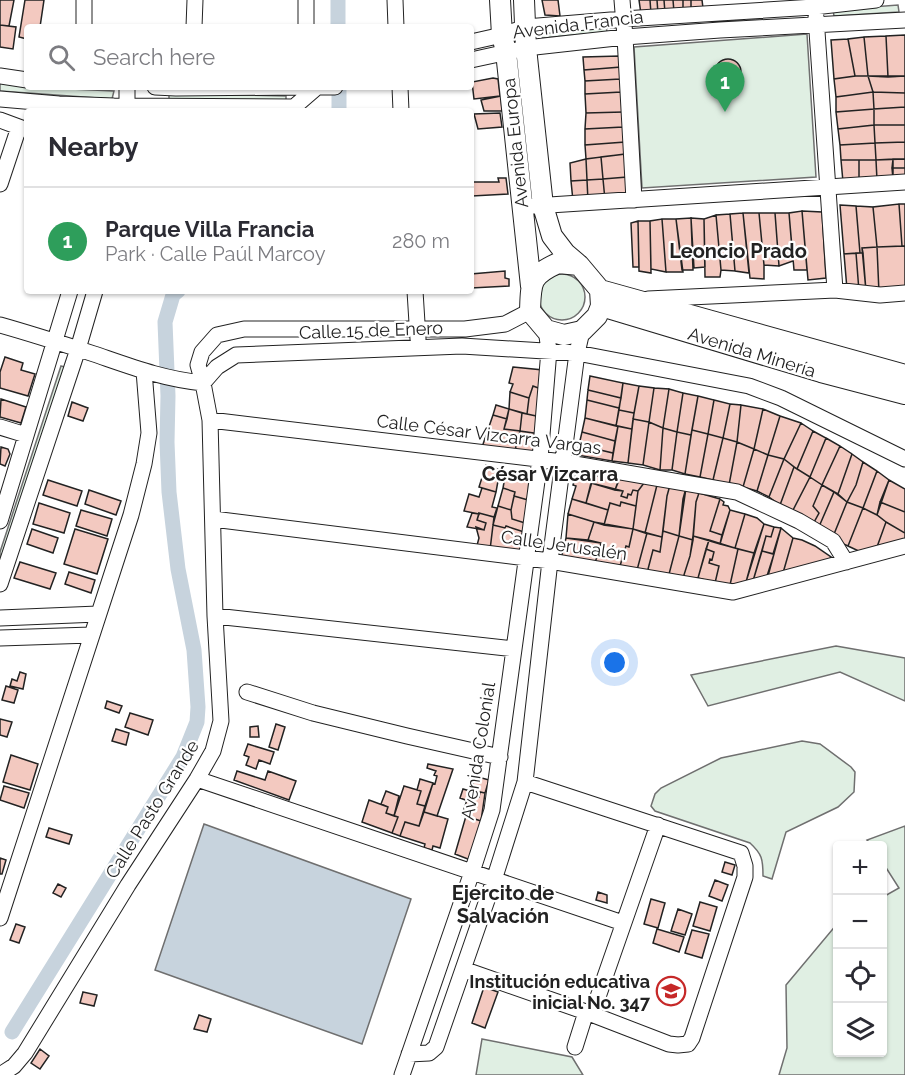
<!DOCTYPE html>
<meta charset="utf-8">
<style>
:root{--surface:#fff;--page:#f2f2f3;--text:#2b2b33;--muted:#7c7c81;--line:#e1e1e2;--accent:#7c3aed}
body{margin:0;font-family:Raleway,sans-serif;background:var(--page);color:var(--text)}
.controls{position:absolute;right:18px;bottom:18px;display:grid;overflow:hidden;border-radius:6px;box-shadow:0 2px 4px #0004}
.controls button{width:54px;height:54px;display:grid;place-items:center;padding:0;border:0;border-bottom:2px solid var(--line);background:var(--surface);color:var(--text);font:30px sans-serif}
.you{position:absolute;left:615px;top:663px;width:21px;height:21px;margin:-15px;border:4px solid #fff;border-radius:50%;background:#1a73e8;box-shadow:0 0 0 9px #1a73e833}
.badge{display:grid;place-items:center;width:39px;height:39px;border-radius:50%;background:var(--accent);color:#fff;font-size:20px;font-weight:700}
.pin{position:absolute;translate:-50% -50px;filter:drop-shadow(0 2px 3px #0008)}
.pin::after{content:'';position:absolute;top:32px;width:21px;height:18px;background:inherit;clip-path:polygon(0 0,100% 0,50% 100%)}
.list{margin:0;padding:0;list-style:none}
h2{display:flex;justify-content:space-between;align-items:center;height:78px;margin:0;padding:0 24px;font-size:26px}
h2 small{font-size:20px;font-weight:400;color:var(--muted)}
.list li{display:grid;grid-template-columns:39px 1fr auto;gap:18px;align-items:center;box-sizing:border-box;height:108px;padding:0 24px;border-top:2px solid var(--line)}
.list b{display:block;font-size:22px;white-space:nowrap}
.list p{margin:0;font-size:20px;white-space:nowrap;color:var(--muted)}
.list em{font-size:20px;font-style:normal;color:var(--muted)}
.icon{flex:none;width:33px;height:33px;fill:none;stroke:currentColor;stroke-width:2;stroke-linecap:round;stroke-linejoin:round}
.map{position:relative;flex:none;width:905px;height:1075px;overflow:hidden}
.search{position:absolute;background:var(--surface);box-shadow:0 2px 4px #0004;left:24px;top:24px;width:450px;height:66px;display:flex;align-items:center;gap:15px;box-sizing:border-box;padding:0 21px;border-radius:6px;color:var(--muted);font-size:22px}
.panel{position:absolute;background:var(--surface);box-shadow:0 2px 4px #0004;left:24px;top:108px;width:450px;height:186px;border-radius:6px}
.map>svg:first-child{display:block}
</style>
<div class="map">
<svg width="905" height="1075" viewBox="0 0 905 1075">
<rect width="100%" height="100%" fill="#fff"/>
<!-- green -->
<path fill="#e0efe3" stroke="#6f6f6f" stroke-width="1.5" d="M898 5 899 12 834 16 833 10Z
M606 26 607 32 542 38V32Z
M807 34 816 177 642 188 634 47Z
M0 83 27 87 114 91 112 99 0 91Z
M169 93 286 96V104L169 102Z
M539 297a23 23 0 1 1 46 0a23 23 0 1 1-46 0Z
M61 366 65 367 0 569V552Z
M836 646 905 658V701L840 672 708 706 691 675Z
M802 741 820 744 851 767 855 772 854 792 838 807 786 832 772 879 763 876C763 859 762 854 750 843L655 811 651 806 655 794 661 788 721 758Z
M905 826V1075H779L787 1048 786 985 837 924 838 1052H882L883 897 899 888 883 863 882 846 871 845 867 840Z
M482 1039 572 1057 583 1075H476Z"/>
<!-- water -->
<path fill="#c7d3dd" stroke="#6f6f6f" stroke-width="1.5" d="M204 824 411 899 362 1044 155 970Z"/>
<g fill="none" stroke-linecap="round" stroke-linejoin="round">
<!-- canal -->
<path stroke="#c7d3dd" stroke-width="15" d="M338 0V27
M339 87V111
M12 1032 183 757 197 722 198 707 194 650 178 569 169 492 167 442 168 396 165 322 173 295 178 291"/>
</g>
<!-- building -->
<path fill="#f3c9c0" stroke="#222" stroke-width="1.5" d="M0 0H14L9 26 0 25Z
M25 0H44L40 27H27V39L19 37Z
M542 0H558L560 16 545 15Z
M639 0H650L651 14H641Z
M650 0H657L658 14H651Z
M657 0H664L665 13 658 14Z
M664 0H673L674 12 665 13Z
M673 0H683V11L674 12Z
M683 0H691V9L683 11Z
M691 0H702L703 8 691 9Z
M0 25 16 27 13 49 0 47Z
M905 35V76L888 77 886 36Z
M886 36 888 77 868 76 864 37Z
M864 37 868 76H855L848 39Z
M848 39 855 76 834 79 831 40Z
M620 56 621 67 584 70 583 57Z
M715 72a13 13 0 1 1 26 0a13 13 0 1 1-26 0Z
M621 67 620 79 585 81 584 70Z
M855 76H868L873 92 836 97 834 79Z
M868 76H905V93L873 92Z
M493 78 498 79 500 96 474 99 472 82Z
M620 79 621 92 585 94V81Z
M621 92 623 112 586 113 585 94Z
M873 92 905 93V107L874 109Z
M873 92 874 109 836 112V97Z
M501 96 502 111H484L481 100Z
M905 107V125H874V109Z
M874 109V125L838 129 836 112Z
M623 112V127L585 129 586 113Z
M500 113 502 127 478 129 474 114Z
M874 125H905V142L875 143Z
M874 125 875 143 840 145 838 129Z
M623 127 625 142 585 145V129Z
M625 142V154L586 159 585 145Z
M905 142V159L876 160 875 143Z
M875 143 876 160H841L840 145Z
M625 154 627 177 603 179 601 157Z
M601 157 603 179 587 180 586 159Z
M586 159 587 180 571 181 570 163Z
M893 159H905V168H892Z
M893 159V179L877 180 876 160Z
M841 160H859V181L843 182Z
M859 160H876L877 180 859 181Z
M892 168H905V179H893Z
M627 177V198L605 200 603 179Z
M498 178H506L508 194 472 196 471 182H499Z
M603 179 605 200 588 201 587 180Z
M587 180 588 201H573L571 181Z
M899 204H905V246H902Z
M899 204 902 246 877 247 873 207Z
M840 205 856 206 860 253 844 254Z
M856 206 873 207 877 247 862 248 863 253H860Z
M802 211 822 212 826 278 808 280Z
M802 211 807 270H794L789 213Z
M743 213H759L764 265V279L750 278Z
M743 213 749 273 735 271 730 214Z
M759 213H775L779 266 764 265Z
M775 213H789L793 261 779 266Z
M730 214 735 271 721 270 716 215Z
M716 215 721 270 720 277H705L704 219Z
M691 218 704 219 705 267 694 268Z
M691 218 693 270H682L676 219Z
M662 219H676L683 272H666Z
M662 219 666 272 651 269 650 221Z
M638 221H650L651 273 639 271Z
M638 221 639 267H633L631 223Z
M905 246V290L879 293 877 247Z
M877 247 879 293 866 291 862 248Z
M856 253H863L866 291H859Z
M856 253 859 291 847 289 844 254Z
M505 271V278L509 279V286L471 288V274Z
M5 357 23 363 21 370 35 374 28 396 0 388V372Z
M513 367 543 370 541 389 533 386 529 398 510 392 513 384 509 383Z
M590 376 623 383 621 398 588 390Z
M623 383 639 386 634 413 619 410Z
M533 386 541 389V417L527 414 529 398Z
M639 386 654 388 649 422 633 419Z
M654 388 669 389 663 428 649 422Z
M669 389 683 393 677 432 663 428Z
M588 390 621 398 619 408 587 400Z
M510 392 529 398 527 414 509 409Z
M683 393 698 396 691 435 677 432Z
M698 396 714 400 708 434 692 430Z
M1 399 26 407 21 423 0 417Z
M587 400 619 408 616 426 585 418Z
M714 400 730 404 723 438 708 434Z
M72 402 88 408 83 421 68 416Z
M730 404 741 405 737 442 723 438Z
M496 405 509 409 507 419 493 415Z
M741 405 763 409 754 449 737 442Z
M509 409 522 413 520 431 504 429Z
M763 409 780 416 768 455 754 449Z
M619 410 634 413 632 429 616 426Z
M522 413 541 417 540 434 520 431Z
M493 415 507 419 504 429 520 431 514 454 481 450Z
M780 416 801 423 784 459 768 455Z
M585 418 618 426 615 441 582 432Z
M633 419 649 422 643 465 628 463Z
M649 422 663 428 660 470 643 465Z
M801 423 813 431 797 469 784 459Z
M618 426 632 429 628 463 612 461Z
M663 428 677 432 672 470H660Z
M692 430 708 434 700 477 685 474Z
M520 431 540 434 539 456 514 454Z
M813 431 826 438 810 477 797 469Z
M582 432 615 441 613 453 579 445Z
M677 432 691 435 685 474 672 470Z
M708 434 723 438 713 480 700 477Z
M723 438 737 442 729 485 713 480Z
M826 438 840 446 822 485 810 477Z
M737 442 754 449 743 487 729 485Z
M579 445 613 453 612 461 577 455Z
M840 446 852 454 838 494 822 485Z
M1 447 8 449 10 454 5 466 0 464Z
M754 449 768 455 757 491 743 487Z
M852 454 863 462 856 485 847 502 838 494Z
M768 455 784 459 769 497 757 491Z
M784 459 794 467 780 505 769 497Z
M863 462 877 471 863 508 847 502 856 485Z
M486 465 500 470 496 492 479 487Z
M794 467 810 477 791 514 780 505Z
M506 471 529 476 528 500 514 496 515 492 503 488Z
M877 471 889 480 877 515 863 508Z
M576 474 594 475 586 503 572 499 576 486 573 485Z
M594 475 619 480 615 490 591 483Z
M620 476 644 483 638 491 633 490 631 495 628 494 627 498 621 496 623 491 615 490Z
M810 477 822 485 813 506 819 513 813 524 791 514Z
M48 480 82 491 77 506 43 495Z
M889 480 905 489V512L880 502Z
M591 483 623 491 621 496 627 498 628 494 631 495 633 490 638 491 636 506 621 502 620 506 610 503 608 510 586 503Z
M644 483 657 485 645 533 633 529 638 491Z
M657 485H670L667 496 662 537 645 533Z
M670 485 686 488 679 536 663 531 667 496Z
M822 485 834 492 818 529 813 524 819 513 813 506Z
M482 488 496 492 492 507 497 508 494 517 479 513V514L464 511 469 494 479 497Z
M503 488 515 492 511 510 498 506Z
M686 488 695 490 699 493 696 502 693 540 679 536 683 499Z
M89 490 121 501 116 515 85 504Z
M834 492 847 502 832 539 818 529Z
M699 493 720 499 710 531 722 535 720 544 693 536 696 502Z
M514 496 528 500 525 523 512 519 511 510Z
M572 499 608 510 604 525 568 514Z
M720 499 724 502 723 505 728 506 730 510 722 535 710 531Z
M621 502 636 506 633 529 604 525 610 503 620 506Z
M847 502 863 508 848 546 832 539Z
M880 502 905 512V533L886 522 877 515Z
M39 503 70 513 64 533 33 524Z
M498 506 511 510 512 519 525 523 524 532 506 526 505 528 493 525Z
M863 508 877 515 886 522 877 547 865 554 848 546Z
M81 510 112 519 107 536 76 526Z
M730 510 745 514 735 548 720 544Z
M472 513 479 514 477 520 486 523 484 530 467 527Z
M479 513 494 517 490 550 476 549 479 538 476 527 484 530 486 523 477 520Z
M568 514 594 522 588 540 566 538Z
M745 514 757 518 764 524 754 553 735 548Z
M594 522 633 529 629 547 626 546 620 566 595 563 601 543 588 540Z
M886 522 905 533V544L877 547Z
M764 524 774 527 771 537 766 536 753 581 746 582Z
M493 525 505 528 506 526 524 532 526 554 490 550Z
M774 527 781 528 773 554 762 551 766 536 771 537Z
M781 528 793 538 783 573 768 576Z
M32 529 58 538 53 553 27 544Z
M75 529 108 539 97 574 64 564Z
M633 529 647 533 637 570 620 566 626 546 629 547Z
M663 531 679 536 668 578 647 573 653 550 660 552Z
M647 533 662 537 660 552 653 550 647 573 637 570Z
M679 536 693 540 690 556 683 578H668Z
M693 536 709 540 698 578H683L690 556Z
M566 538 601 543 595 563 561 559Z
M793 538 802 540 815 546 831 557 827 562 783 573Z
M709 540 738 549 730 585 715 583 719 566 709 563 710 559 712 560 714 552 706 549Z
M706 549 714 552 712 560 710 559 709 563 719 566 715 583 698 578Z
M738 549 754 553 746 582 730 585Z
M762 551 774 554 767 576 753 581Z
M20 562 56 573 50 589 14 578Z
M69 572 95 580 91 593 65 584Z
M20 672 26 674 23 689 10 686 12 679 17 681Z
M6 686 18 690 14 703 2 700Z
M107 701 122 706 119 713 105 708Z
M130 713 153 720 148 735 125 727Z
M0 719 12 722 7 737 0 735Z
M276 724 285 727 278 750 269 747Z
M258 726 259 737H250V727Z
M116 729 129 733 126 745 112 741Z
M248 744 274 752 270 764 259 760 256 769 246 765 249 757 244 755Z
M11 755 38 764 30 790 3 782Z
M428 764 453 769 437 816 424 812 433 783 435 784 437 776 434 775 436 771 427 768Z
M237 771 265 780 268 771 296 781 289 800 234 780Z
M471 775 489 780 485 793 480 792 479 797 474 795 471 802 460 798 463 789 470 791 474 781 470 779Z
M420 779 433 783 425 806 417 804 421 791 417 790Z
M4 786 29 793 24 808 0 800Z
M404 786 421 791 417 804 425 806 419 826 405 822 400 836 392 833 398 817 394 816Z
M386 791 399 796 394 816 386 813 388 807 381 804Z
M480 792 485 793 481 821 462 815 467 800 471 802 474 795 479 797Z
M369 800 388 807 386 813 398 817 392 833 362 822Z
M424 812 448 819 440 848 433 846 432 850 424 848 425 844 400 836 405 822 419 826Z
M466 816 481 821 473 861 455 854Z
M49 828 72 835 69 844 46 837Z
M0 858 6 860 2 874H0Z
M725 862 735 865 732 875 722 872Z
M715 880 728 885 722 901 709 896Z
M58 884 66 888 61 897 53 893Z
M598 892 607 895V903L596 900Z
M651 899 665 903 658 928 644 924Z
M700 902 717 907 710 931 693 926Z
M678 909 692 914 685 935 671 931Z
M16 924 25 927 19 943 10 940Z
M657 929 684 937 679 952 653 943Z
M692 930 709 934 702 958 685 953Z
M484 987 498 992 485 1028 472 1023Z
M83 992 97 995 94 1006 80 1003Z
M199 1015 211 1019 207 1032 194 1029Z
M40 1049 49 1056 40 1069 31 1063Z"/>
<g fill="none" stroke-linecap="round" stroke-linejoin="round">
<!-- minor casing -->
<g stroke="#222" stroke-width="17">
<path id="minor" d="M84 0V27
M306 0V27
M395 0 396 27
M622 0 625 37 634 200
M816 17 835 290
M194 27 195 0
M471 42 502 35 526 27 623 19 814 7 876 0
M471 60 526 48 625 37 720 30 905 20
M0 76 27 80
M155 87 176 88 301 87
M307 87H335
M400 87 401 111
M0 99 59 104 114 106 294 107 316 88
M125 111 127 106V87
M0 120 27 130
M0 184 19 127
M534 206 905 182
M415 291 418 339
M648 299 835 290 880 295 905 293
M0 325C32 334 63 344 94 354 132 367 163 379 203 383
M203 383 217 367 236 355 462 346 577 353 749 386 781 398 905 459
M210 420 563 462 737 492 799 521 833 541 846 562
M0 427 26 435
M213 519 550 561 733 592 905 546
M0 521 70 291
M0 584 78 349 95 291
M215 616 514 649
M0 618 98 614
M0 638 91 635
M247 692 313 713 407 736 500 757
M197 779 623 923
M0 918 131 515 144 464 149 433 144 371
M463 969 586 1012 669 1044 678 1045 688 1044 692 1038 745 877V866L741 853 525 782
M592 1014 658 825
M575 1047 586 1012
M409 1054 429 1053 436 1047 494 880 525 782 550 561 577 353 582 331
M0 1075 14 1066 25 1053 128 885 197 779 213 751 221 721 215 616 210 420 203 383 198 365 202 352 217 335 244 329H465L505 324 530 311
M402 1075 472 872 492 810 540 459 549 350 546 330"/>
</g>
<!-- major casing -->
<g stroke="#222" stroke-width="22">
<path id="major" d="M500 0 502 35 506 52 531 286
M524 0 526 48 543 206 552 236 565 253 579 265
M558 263 579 265 600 290 601 306 597 316 582 331 564 335 546 330 530 311C531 282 530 276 558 263Z
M600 290 905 375
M601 306 821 372 905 394"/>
</g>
<!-- minor -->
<use href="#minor" stroke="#fff" stroke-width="15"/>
<!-- major -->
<use href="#major" stroke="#fff" stroke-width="20"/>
</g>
<!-- icons -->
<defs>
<g id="school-ring" transform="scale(1.5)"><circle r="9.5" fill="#fff" stroke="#c62828" stroke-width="1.5"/><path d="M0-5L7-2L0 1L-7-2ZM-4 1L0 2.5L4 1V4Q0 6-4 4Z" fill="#c62828"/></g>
</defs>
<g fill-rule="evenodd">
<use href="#school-ring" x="671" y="991"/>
</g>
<g text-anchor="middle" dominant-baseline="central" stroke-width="4.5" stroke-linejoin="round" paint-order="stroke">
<!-- street labels -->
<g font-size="18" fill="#222" stroke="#fff">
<text transform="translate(578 24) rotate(-7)">Avenida Francia</text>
<text transform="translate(515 143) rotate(-96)">Avenida Europa</text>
<text transform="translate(371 330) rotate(-2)">Calle 15 de Enero</text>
<text transform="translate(752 352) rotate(17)">Avenida Minería</text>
<text transform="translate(489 434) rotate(7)">Calle César Vizcarra Vargas</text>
<text transform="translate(564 545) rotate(8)">Calle Jerusalén</text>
<text transform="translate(478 751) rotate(-81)">Avenida Colonial</text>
<text transform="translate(152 809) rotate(-58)">Calle Pasto Grande</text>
</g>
<!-- poi labels -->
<g font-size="18" font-weight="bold" fill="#222" stroke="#fff" text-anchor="end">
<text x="650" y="981">Institución educativa<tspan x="650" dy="21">inicial No. 347</tspan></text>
</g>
<!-- neighbourhood labels -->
<g font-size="20" font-weight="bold" fill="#222" stroke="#fff">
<text x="738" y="251">Leoncio Prado</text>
<text x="550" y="474">César Vizcarra</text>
<text x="503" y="893">Ejercito de<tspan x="503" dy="23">Salvación</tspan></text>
</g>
</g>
</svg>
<div class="controls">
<button>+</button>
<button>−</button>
<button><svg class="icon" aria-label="locate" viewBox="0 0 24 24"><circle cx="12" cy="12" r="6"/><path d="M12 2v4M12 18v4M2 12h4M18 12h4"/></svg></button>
<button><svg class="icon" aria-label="layers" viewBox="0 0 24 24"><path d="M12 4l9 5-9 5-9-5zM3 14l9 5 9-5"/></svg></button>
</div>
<div class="you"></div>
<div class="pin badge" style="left:725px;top:112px;background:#2e9e5b">1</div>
<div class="search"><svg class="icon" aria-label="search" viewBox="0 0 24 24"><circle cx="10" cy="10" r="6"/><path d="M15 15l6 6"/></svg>Search here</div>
<section class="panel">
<h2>Nearby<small></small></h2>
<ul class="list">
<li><span class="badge" style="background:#2e9e5b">1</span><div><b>Parque Villa Francia</b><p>Park · Calle Paúl Marcoy</p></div><em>280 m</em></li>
</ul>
</section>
</div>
